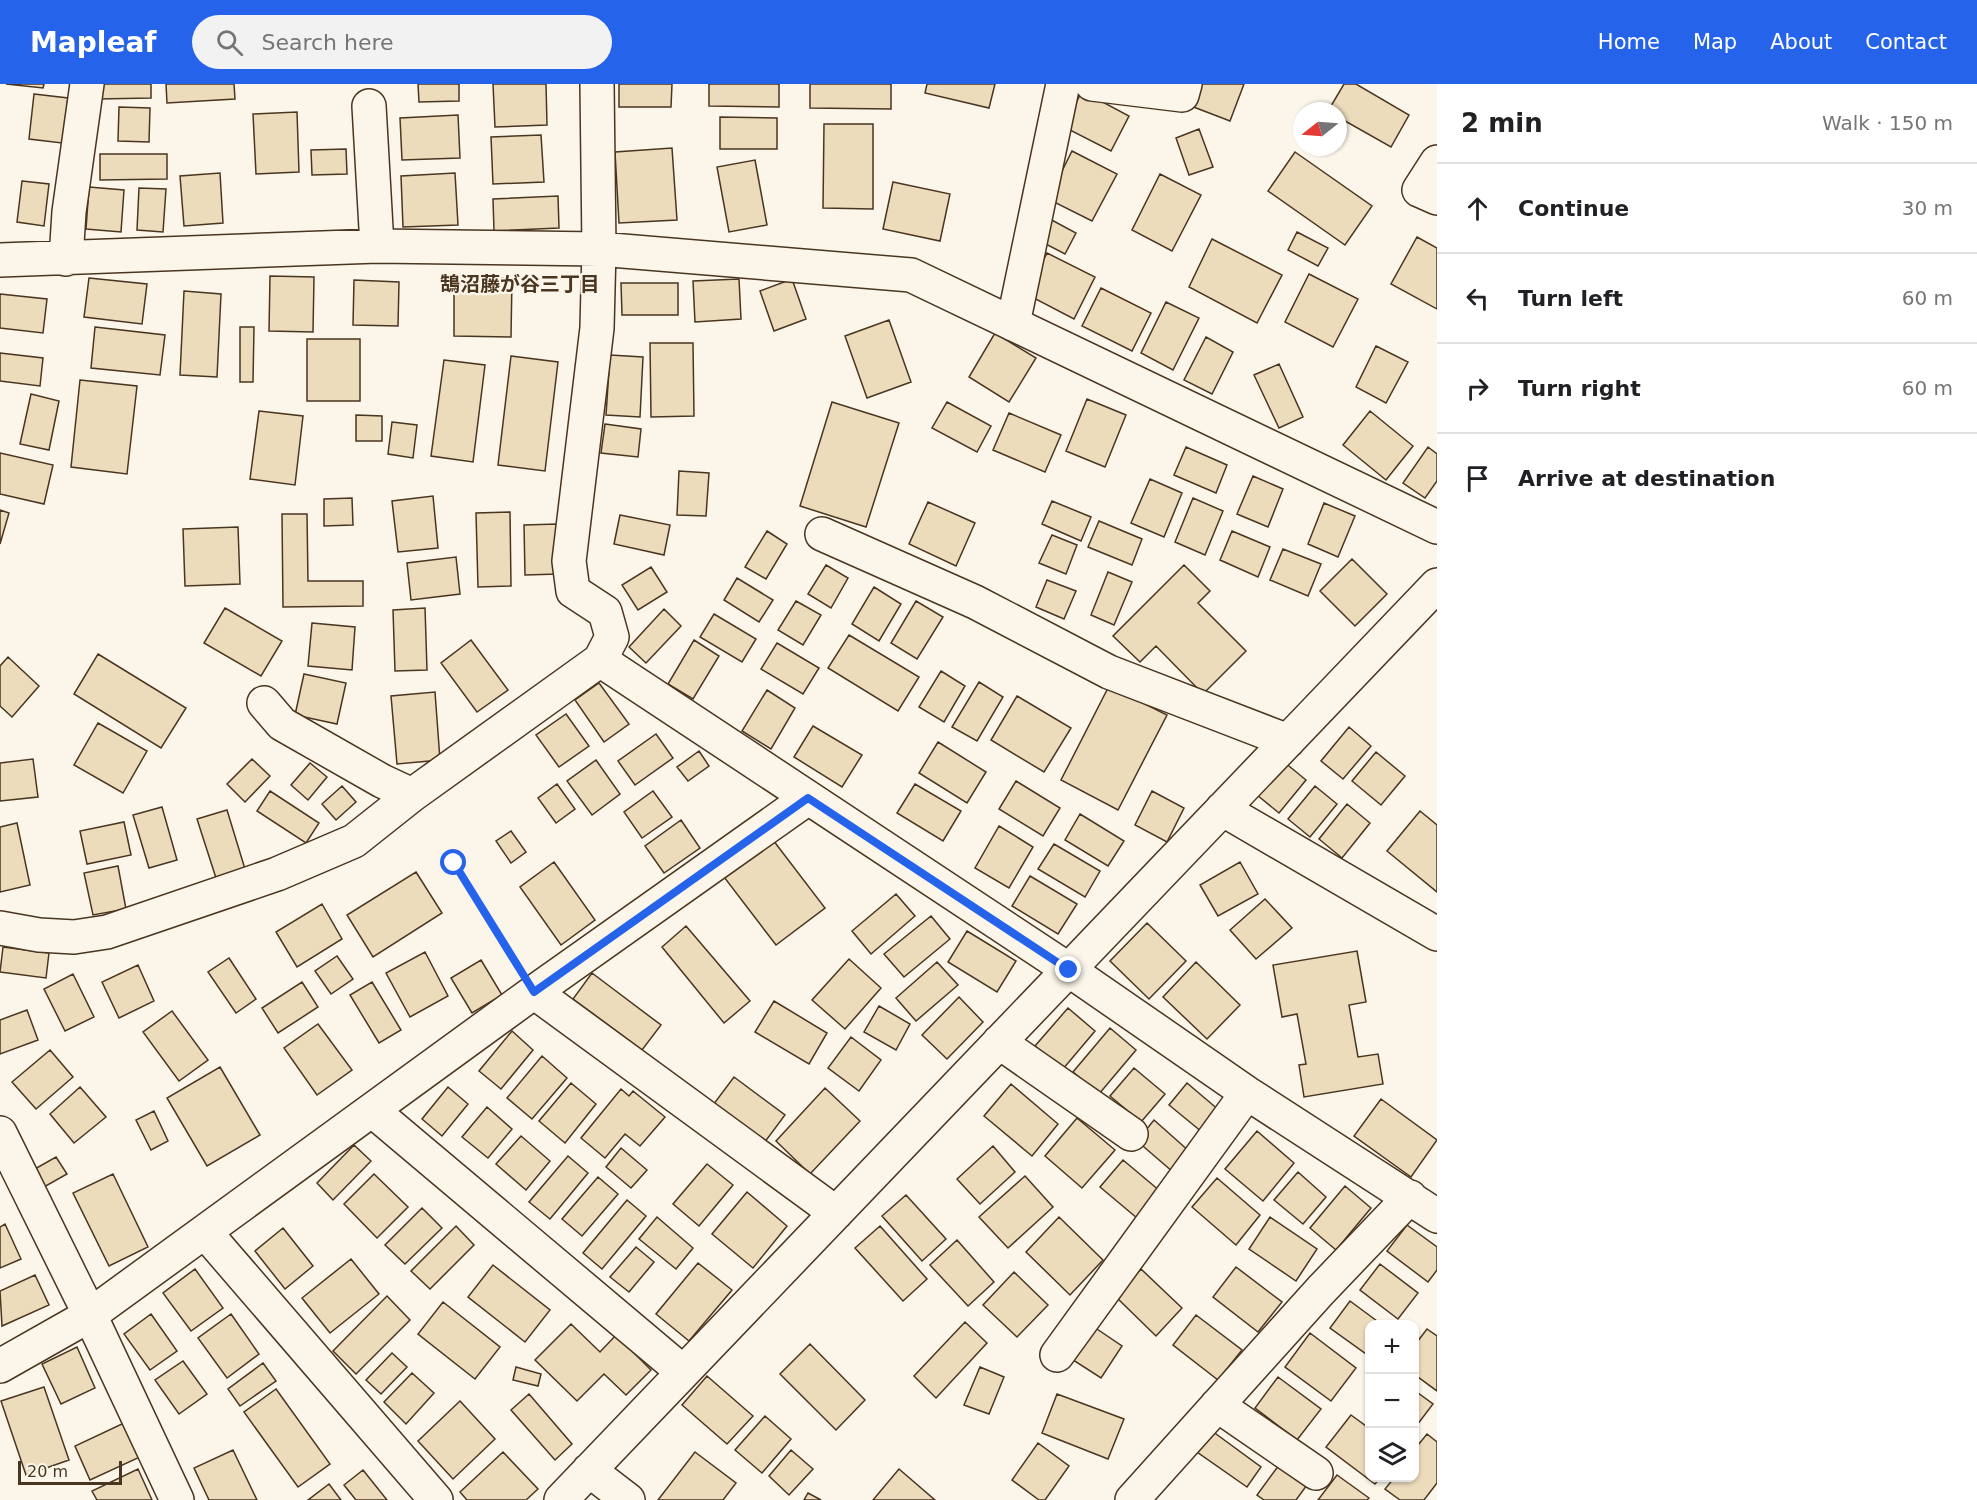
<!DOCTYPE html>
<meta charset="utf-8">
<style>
:root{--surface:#fff;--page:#f2f2f2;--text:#202124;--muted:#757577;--line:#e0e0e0;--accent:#2563eb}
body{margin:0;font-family:"DejaVu Sans","Noto Sans JP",sans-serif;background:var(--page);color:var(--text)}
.controls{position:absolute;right:18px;bottom:18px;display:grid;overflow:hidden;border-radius:12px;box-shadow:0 2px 4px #0004}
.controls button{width:54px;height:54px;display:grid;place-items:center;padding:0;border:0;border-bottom:2px solid var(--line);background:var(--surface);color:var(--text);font:30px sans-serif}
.compass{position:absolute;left:1293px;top:18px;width:54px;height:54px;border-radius:50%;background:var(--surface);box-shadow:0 2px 4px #0004;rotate:253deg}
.scale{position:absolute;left:18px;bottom:15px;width:104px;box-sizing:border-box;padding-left:6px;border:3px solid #4a3520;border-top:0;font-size:16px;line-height:21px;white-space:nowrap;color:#4a3520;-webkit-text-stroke:4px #fbf6e9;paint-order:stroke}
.stop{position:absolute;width:18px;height:18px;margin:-14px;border:4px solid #2563eb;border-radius:50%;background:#fff}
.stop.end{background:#2563eb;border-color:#fff;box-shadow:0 2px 6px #0008}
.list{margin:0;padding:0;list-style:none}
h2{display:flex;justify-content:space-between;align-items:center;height:78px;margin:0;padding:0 24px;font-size:26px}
h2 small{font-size:20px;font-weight:400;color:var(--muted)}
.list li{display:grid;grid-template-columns:39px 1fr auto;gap:18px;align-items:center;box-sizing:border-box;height:90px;padding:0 24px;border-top:2px solid var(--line)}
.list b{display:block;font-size:22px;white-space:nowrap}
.list em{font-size:20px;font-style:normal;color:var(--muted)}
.icon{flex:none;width:33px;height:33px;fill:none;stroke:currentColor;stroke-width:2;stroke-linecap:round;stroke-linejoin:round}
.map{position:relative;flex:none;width:1437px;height:1416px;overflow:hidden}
header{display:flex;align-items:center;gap:36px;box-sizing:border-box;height:84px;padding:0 30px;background:var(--accent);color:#fff}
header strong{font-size:28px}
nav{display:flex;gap:33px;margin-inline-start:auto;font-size:21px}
.search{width:420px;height:54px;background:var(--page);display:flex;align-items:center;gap:15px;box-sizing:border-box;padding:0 21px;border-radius:33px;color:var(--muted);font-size:22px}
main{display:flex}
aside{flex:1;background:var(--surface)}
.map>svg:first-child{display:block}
</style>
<header>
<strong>Mapleaf</strong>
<div class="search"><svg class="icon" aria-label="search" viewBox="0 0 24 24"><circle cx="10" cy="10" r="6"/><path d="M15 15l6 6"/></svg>Search here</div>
<nav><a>Home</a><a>Map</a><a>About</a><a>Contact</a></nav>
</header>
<main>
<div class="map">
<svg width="1437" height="1416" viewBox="0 0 1437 1416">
<rect width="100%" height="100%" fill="#fbf6e9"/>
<!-- building -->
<path fill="#ecdcbc" stroke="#4a3520" stroke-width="1.5" d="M6 0H44L43 4Z
M98 0H151V14L98 15Z
M166 0H234L235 15 167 19Z
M418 0H459V17L419 18Z
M493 0H546L547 41 495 43Z
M619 0H672L671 23H619Z
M709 0H779V23L709 22Z
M810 0H891V25L810 24Z
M927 0H995L989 24 925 9Z
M1200 0H1244L1230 37 1191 22Z
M1344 0H1356L1409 31 1391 63 1338 33V27H1328Z
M1082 7 1129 32 1111 67 1064 43Z
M34 10 68 14 62 59 29 55Z
M119 23 150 24 149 58 118 57Z
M297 28 299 88 256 90 253 30Z
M458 31 460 74 402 76 400 34Z
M720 33 777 34V65H720Z
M824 40H873V125L823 124Z
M1199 45 1213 83 1189 91 1176 54Z
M541 51 544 98 493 100 491 53Z
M672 64 677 136 619 139 615 68Z
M346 65 347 90 312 91 311 66Z
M1072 67 1117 90 1092 137 1048 115Z
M1295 68 1372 122 1345 161 1268 107Z
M100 70H167V95L100 96Z
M755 76 767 141 729 148 717 83Z
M220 89 223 139 184 142 180 92Z
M455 89 458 141 403 143 401 92Z
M1160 90 1201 111 1172 167 1132 146Z
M22 97 49 100 44 142 17 138Z
M893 98 950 110 940 157 883 145Z
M89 103 124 106 121 148 86 145Z
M139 104 166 105 163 148 137 146Z
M558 112 559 144 494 147 493 115Z
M1048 134 1076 149 1065 170 1038 156Z
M1297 148 1328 164 1318 182 1288 166Z
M1417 153 1437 164V225L1391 200Z
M1212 155 1282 191 1257 239 1189 203Z
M1047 169 1095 193 1074 235 1026 210Z
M1309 190 1358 215 1333 263 1285 238Z
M270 192 314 193 313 248 269 247Z
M454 193 512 194 511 253 454 252Z
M89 194 147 200 142 240 84 233Z
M739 195 741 235 695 238 693 197Z
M792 195 806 235 774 247 760 207Z
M354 196 399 198 398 242 353 241Z
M621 199H678V231H622Z
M1101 204 1151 229 1132 267 1082 242Z
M184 207 221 210 217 293 180 291Z
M0 210 47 215 43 249 0 244Z
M1166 218 1199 234 1173 286 1141 269Z
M889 236 911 298 867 314 845 252Z
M95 243 165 251 160 291 91 284Z
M240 243H254L253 298H240Z
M995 249 1036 274 1009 318 969 293Z
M1206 253 1233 268 1212 310 1184 296Z
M307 255H360V317H307Z
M650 259H693L694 332 651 333Z
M1376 262 1408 278 1386 319 1356 303Z
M0 269 43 274 40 302 0 297Z
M610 271 643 273 640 333 606 331Z
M511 272 558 278 545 387 498 381Z
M444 276 485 281 473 378 431 372Z
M1279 280 1303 333 1279 344 1254 291Z
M80 296 137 302 127 390 71 383Z
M31 310 59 317 49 366 20 360Z
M1087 315 1126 331 1105 383 1066 367Z
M832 318 899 339 866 443 800 422Z
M947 318 991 342 977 368 932 344Z
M259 327 303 332 295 401 250 395Z
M1370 327 1413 362 1386 396 1343 361Z
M1009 329 1061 351 1045 388 993 366Z
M356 331 382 332V357H356Z
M392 338 417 341 413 374 388 370Z
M605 340 641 345 638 373 601 369Z
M1186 363 1227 381 1216 409 1174 391Z
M1428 363 1437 370V397L1425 414 1403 399Z
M0 369 53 381 44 420 0 410Z
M679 387 709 389 706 432 677 431Z
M1253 392 1283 405 1268 443 1237 430Z
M1150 395 1182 409 1164 453 1131 439Z
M433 412 438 464 398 468 392 417Z
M352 414 353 441 324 442V415Z
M1193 414 1223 427 1205 471 1175 458Z
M1052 417 1091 433 1081 457 1042 440Z
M928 418 975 439 956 482 909 460Z
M1324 419 1355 432 1338 473 1308 460Z
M0 426 9 429 0 460Z
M510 428 511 502 478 503 476 429Z
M282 430H307L308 497H363V522L283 523Z
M620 431 670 441 664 471 614 460Z
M1099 437 1142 455 1132 481 1088 463Z
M557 440 558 490 525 491 524 441Z
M238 443 240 500 185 502 183 445Z
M767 447 787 460 766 495 745 483Z
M1232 447 1270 463 1258 493 1220 476Z
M1052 451 1077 461 1066 490 1039 479Z
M1283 465 1321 480 1308 512 1270 496Z
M456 473 460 510 411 516 407 479Z
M1352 475 1387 510 1355 542 1320 507Z
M826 481 848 494 831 524 808 510Z
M1184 481 1210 507 1198 519 1246 567 1203 610 1156 562 1140 578 1113 552Z
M651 483 667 508 638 526 622 501Z
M1108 488 1132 498 1114 541 1091 531Z
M737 494 773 516 759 538 724 516Z
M1047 496 1076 507 1064 535 1036 523Z
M874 503 901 520 879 557 852 540Z
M796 517 821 531 803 561 778 546Z
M916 517 943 533 917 575 891 559Z
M225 524 282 557 261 592 204 559Z
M425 524 427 586 395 587 393 526Z
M664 525 681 542 646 579 629 563Z
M714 530 756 555 742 578 700 553Z
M312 539 355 543 352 586 308 582Z
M849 551 919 593 898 627 828 584Z
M471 556 508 606 477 628 441 579Z
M694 556 719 572 693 615 668 600Z
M777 559 819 584 803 610 761 585Z
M98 570 186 624 161 664 74 610Z
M8 573 39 602 12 633 0 622V582Z
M941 587 965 602 944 638 919 623Z
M304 590 346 599 337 640 295 631Z
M979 598 1003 613 977 657 952 643Z
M599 599 629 640 604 658 575 616Z
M1109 602 1167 631 1118 726 1061 696Z
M767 606 795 624 771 665 742 647Z
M435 608 440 676 397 680 391 612Z
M1017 612 1071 644 1044 688 991 656Z
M566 630 589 662 559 683 536 651Z
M98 639 147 667 123 709 74 681Z
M813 642 862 671 842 703 794 673Z
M1349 643 1371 662 1343 695 1321 677Z
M656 650 673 674 635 701 618 677Z
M938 658 986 688 967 719 919 689Z
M699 667 709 682 688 697 677 683Z
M1376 668 1405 692 1381 721 1352 697Z
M33 675 38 713 0 717V679Z
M252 675 270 692 245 718 227 700Z
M596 676 620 710 592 731 567 697Z
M1284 678 1306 696 1279 729 1257 711Z
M310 679 327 693 308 716 291 701Z
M1016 697 1060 724 1043 752 999 725Z
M557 700 575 725 556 739 538 714Z
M915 700 961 727 943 757 897 729Z
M342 702 356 718 336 736 322 720Z
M1315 702 1337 720 1310 753 1288 735Z
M270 707 319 739 306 759 257 727Z
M653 707 672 733 642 754 624 728Z
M1152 707 1184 724 1167 758 1135 741Z
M1347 720 1370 739 1342 774 1319 755Z
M162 723 177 776 149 784 133 731Z
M227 726 245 785 216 794 197 735Z
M1420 727 1437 741V808L1387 767Z
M1080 730 1124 757 1108 782 1065 756Z
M681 736 700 764 664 789 645 762Z
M124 738 131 771 87 780 80 747Z
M17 739 30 801 0 808V743Z
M999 742 1033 763 1009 804 975 784Z
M511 747 526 768 511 779 496 757Z
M773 756 825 824 776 861 724 793Z
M1054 760 1100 787 1085 813 1038 785Z
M554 778 595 836 561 861 520 803Z
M1240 778 1258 810 1218 832 1200 801Z
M118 782 126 825 93 831 84 789Z
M416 788 442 829 373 873 347 831Z
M1030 792 1077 820 1058 850 1012 822Z
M896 810 915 832 871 870 852 847Z
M1265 815 1292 844 1256 875 1230 846Z
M322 820 342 855 297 883 276 848Z
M931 832 950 855 904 893 884 870Z
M1147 839 1186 877 1149 915 1110 877Z
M686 842 750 917 724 939 662 863Z
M967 847 1016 877 997 908 948 878Z
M3 863 49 869 46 894 0 888Z
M1357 867 1366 918 1349 921 1358 973 1378 970 1383 1000 1304 1013 1299 981 1306 980 1297 930 1282 933 1273 881Z
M425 868 448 912 410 933 386 889Z
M337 872 353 895 331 910 315 887Z
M229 874 256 915 236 929 208 888Z
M849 875 881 904 845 945 812 916Z
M481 876 502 911 472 929 451 894Z
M937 878 958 901 916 937 896 914Z
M1196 878 1240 921 1207 955 1163 913Z
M138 881 154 917 119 934 102 898Z
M592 889 661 941 642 966 573 915Z
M73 890 94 933 65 947 44 905Z
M302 898 318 923 278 949 262 924Z
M372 898 401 946 379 959 350 911Z
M959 913 983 938 947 975 922 951Z
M774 917 827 949 809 980 755 948Z
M879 922 910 940 896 966 864 948Z
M1068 924 1095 947 1063 985 1035 962Z
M27 926 38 956 0 970V936Z
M172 927 208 976 179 997 143 948Z
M318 940 352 986 317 1011 284 964Z
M1110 944 1136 966 1099 1010 1073 988Z
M512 947 533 966 501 1005 479 987Z
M851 953 881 976 859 1007 828 984Z
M50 966 73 993 36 1025 12 998Z
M542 972 567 994 532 1035 507 1014Z
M220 983 260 1051 207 1082 167 1014Z
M1134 984 1165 1010 1141 1038 1110 1012Z
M734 993 785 1031 761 1063 710 1025Z
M571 999 596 1020 565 1059 539 1037Z
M1187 999 1220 1027 1202 1048 1169 1021Z
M1011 1000 1058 1040 1032 1072 984 1032Z
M80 1003 106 1033 74 1059 50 1030Z
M448 1003 468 1020 442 1052 422 1035Z
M825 1004 860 1037 810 1090 776 1057Z
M621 1005 629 1012 633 1007 665 1033 640 1062 625 1050 605 1074 581 1054Z
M1381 1015 1437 1056 1411 1093 1354 1052Z
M487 1023 512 1045 488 1074 462 1053Z
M154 1027 168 1057 151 1066 136 1036Z
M1077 1034 1115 1066 1082 1104 1045 1072Z
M1154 1036 1190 1068 1173 1088 1137 1057Z
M1257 1047 1294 1079 1263 1117 1225 1085Z
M521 1052 550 1077 526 1106 496 1080Z
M354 1061 371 1077 333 1116 317 1099Z
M993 1062 1015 1088 980 1120 957 1095Z
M621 1064 647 1086 631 1104 606 1083Z
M568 1072 588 1089 550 1135 529 1118Z
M56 1073 67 1090 44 1103 33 1086Z
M1123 1076 1160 1107 1137 1134 1100 1103Z
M707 1080 733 1101 699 1142 673 1120Z
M1298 1088 1326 1113 1303 1140 1274 1116Z
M113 1090 148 1163 109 1182 73 1109Z
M374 1090 408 1123 377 1154 344 1120Z
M1025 1092 1053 1123 1008 1164 979 1133Z
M598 1093 618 1110 582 1152 562 1135Z
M1217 1094 1260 1131 1236 1161 1192 1123Z
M1345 1102 1371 1124 1336 1166 1310 1144Z
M747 1108 787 1142 753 1184 712 1150Z
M906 1111 946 1155 922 1177 882 1132Z
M627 1116 646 1132 602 1185 583 1169Z
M422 1124 442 1144 405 1180 385 1161Z
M657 1133 693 1164 676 1185 639 1155Z
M1059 1133 1103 1176 1070 1211 1026 1168Z
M1270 1133 1317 1165 1296 1197 1249 1165Z
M5 1140 21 1175 0 1184V1143Z
M1407 1141 1437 1163V1186L1428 1198 1387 1167Z
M456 1142 474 1161 430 1205 411 1187Z
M880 1142 927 1195 903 1217 855 1164Z
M283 1144 313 1182 285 1205 255 1167Z
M957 1156 994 1198 968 1222 930 1181Z
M636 1163 654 1178 629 1208 610 1193Z
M351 1175 379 1210 330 1249 302 1214Z
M698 1179 732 1206 689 1257 656 1230Z
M1380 1180 1418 1209 1398 1235 1360 1206Z
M493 1181 550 1226 525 1258 468 1213Z
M1236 1183 1282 1218 1258 1248 1213 1213Z
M195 1185 223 1224 191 1247 163 1209Z
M1141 1185 1182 1224 1156 1252 1115 1212Z
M1014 1188 1048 1221 1017 1253 983 1221Z
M35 1191 49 1221 2 1242 0 1207Z
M387 1212 410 1236 356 1290 333 1267Z
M1350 1217 1381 1240H1370L1369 1272 1330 1244Z
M443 1218 500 1263 475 1295 418 1250Z
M151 1230 177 1267 150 1286 124 1250Z
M231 1230 259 1270 227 1294 198 1254Z
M1196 1231 1242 1266 1218 1296 1173 1261Z
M965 1238 987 1259 936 1314 914 1292Z
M571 1240 600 1268 616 1251 651 1286 626 1311 604 1290 577 1317 535 1276Z
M1091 1241 1122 1262 1101 1294 1070 1274Z
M1427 1245 1437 1252V1307L1414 1290V1262Z
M1310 1249 1356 1284 1331 1317 1285 1283Z
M810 1260 865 1316 836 1346 780 1290Z
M77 1263 95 1304 61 1320 42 1280Z
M392 1269 407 1283 381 1310 366 1296Z
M183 1277 207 1310 179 1330 155 1296Z
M263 1279 276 1297 240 1322 228 1305Z
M516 1283 541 1290 538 1302 513 1296Z
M980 1283 1004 1293 989 1330 964 1321Z
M412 1289 434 1309 406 1340 384 1318Z
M707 1292 753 1332 727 1360 682 1321Z
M1278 1293 1321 1325 1297 1356 1255 1324Z
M44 1303 69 1376 26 1391 1 1317Z
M276 1305 330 1380 298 1403 244 1328Z
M1414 1306 1433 1320 1414 1345Z
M529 1310 572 1360 555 1376 511 1326Z
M1057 1310 1124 1335 1108 1375 1042 1349Z
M460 1317 495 1355 453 1395 418 1357Z
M1351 1331 1370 1345V1394H1380L1375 1400 1326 1363Z
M765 1332 791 1355 762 1389 735 1366Z
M124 1339 140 1373 90 1396 75 1362Z
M1212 1347 1261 1383 1247 1403 1197 1368Z
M1427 1350 1437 1358V1399L1424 1416H1400L1385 1405 1394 1394H1414V1366Z
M1038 1359 1069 1382 1045 1416H1039L1012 1396Z
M233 1366 257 1416H209L194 1384Z
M791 1366 813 1385 789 1411 769 1392Z
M503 1368 538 1405 526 1416H467L460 1408Z
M695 1368 736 1399 723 1416H658Z
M1279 1381 1307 1401 1296 1416H1264L1257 1411Z
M138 1385 152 1416H97L92 1407Z
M899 1385 935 1416H873Z
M363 1386 387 1416H356L344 1401Z
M1337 1391 1369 1414 1367 1416H1318Z
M329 1400 341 1416H308Z
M808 1409 821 1416H804Z"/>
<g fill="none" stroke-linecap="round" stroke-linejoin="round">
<!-- minor casing -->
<g stroke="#4a3520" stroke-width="36">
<path id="minor" d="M597 0 599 165 597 244 569 477 573 507 605 528 612 553 600 576 1069 886 1247 1009 1437 1132
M1092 0 1182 11 1185 0
M369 22 377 162
M1437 78 1419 106 1437 114
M66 175 69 128 87 0
M0 176 377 162 599 165 911 191 1437 443
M1013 240 1063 0
M822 450 975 518 1109 588 1288 657
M264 619 282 640 382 697 412 711
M1222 725 1437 850
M0 844 39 851 74 853 107 848 277 790 354 757 412 711 600 576
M534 908 836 1129
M999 958 1131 1050
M373 1027 683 1288
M0 1049 90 1231 177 1416
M205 1148 436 1416
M1057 1271 1247 1009
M0 1282 90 1231 534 908 808 714
M1217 1321 1316 1389
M589 1386 628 1416
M561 1416 1437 501
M1132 1416 1321 1206 1410 1113"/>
</g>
<!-- path -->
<path stroke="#7f6f5c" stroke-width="4" stroke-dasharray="4.5 3" stroke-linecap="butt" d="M454 779 517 879"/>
<!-- minor -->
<use href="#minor" stroke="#fbf6e9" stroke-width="33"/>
</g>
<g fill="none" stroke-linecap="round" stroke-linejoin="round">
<!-- route -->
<path stroke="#2563eb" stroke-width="8" d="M454 779 534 908 808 714 1069 886"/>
</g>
<g text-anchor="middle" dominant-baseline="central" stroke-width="4.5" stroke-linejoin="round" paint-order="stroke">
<!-- neighbourhood labels -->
<g font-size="20" font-weight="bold" fill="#4a3520" stroke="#fbf6e9">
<text x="520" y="200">鵠沼藤が谷三丁目</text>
</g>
</g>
</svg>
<div class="controls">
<button>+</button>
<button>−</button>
<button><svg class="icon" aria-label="layers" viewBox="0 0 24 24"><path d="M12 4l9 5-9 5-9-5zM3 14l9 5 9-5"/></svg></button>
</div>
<svg class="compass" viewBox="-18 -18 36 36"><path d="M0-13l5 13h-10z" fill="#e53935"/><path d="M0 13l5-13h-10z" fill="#757577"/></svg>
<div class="scale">20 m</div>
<div class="stop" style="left:454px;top:779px"></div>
<div class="stop end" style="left:1069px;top:886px"></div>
</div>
<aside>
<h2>2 min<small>Walk · 150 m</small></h2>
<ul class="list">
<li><svg class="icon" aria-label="ahead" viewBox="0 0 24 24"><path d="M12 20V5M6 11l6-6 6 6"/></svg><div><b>Continue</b></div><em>30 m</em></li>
<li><svg class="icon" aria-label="left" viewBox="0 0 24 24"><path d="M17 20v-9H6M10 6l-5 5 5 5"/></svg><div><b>Turn left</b></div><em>60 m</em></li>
<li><svg class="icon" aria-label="right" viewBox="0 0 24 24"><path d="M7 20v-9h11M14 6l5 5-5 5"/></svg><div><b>Turn right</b></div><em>60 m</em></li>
<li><svg class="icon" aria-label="arrive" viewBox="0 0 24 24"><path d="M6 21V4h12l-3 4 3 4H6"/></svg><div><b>Arrive at destination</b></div></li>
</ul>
</aside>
</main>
